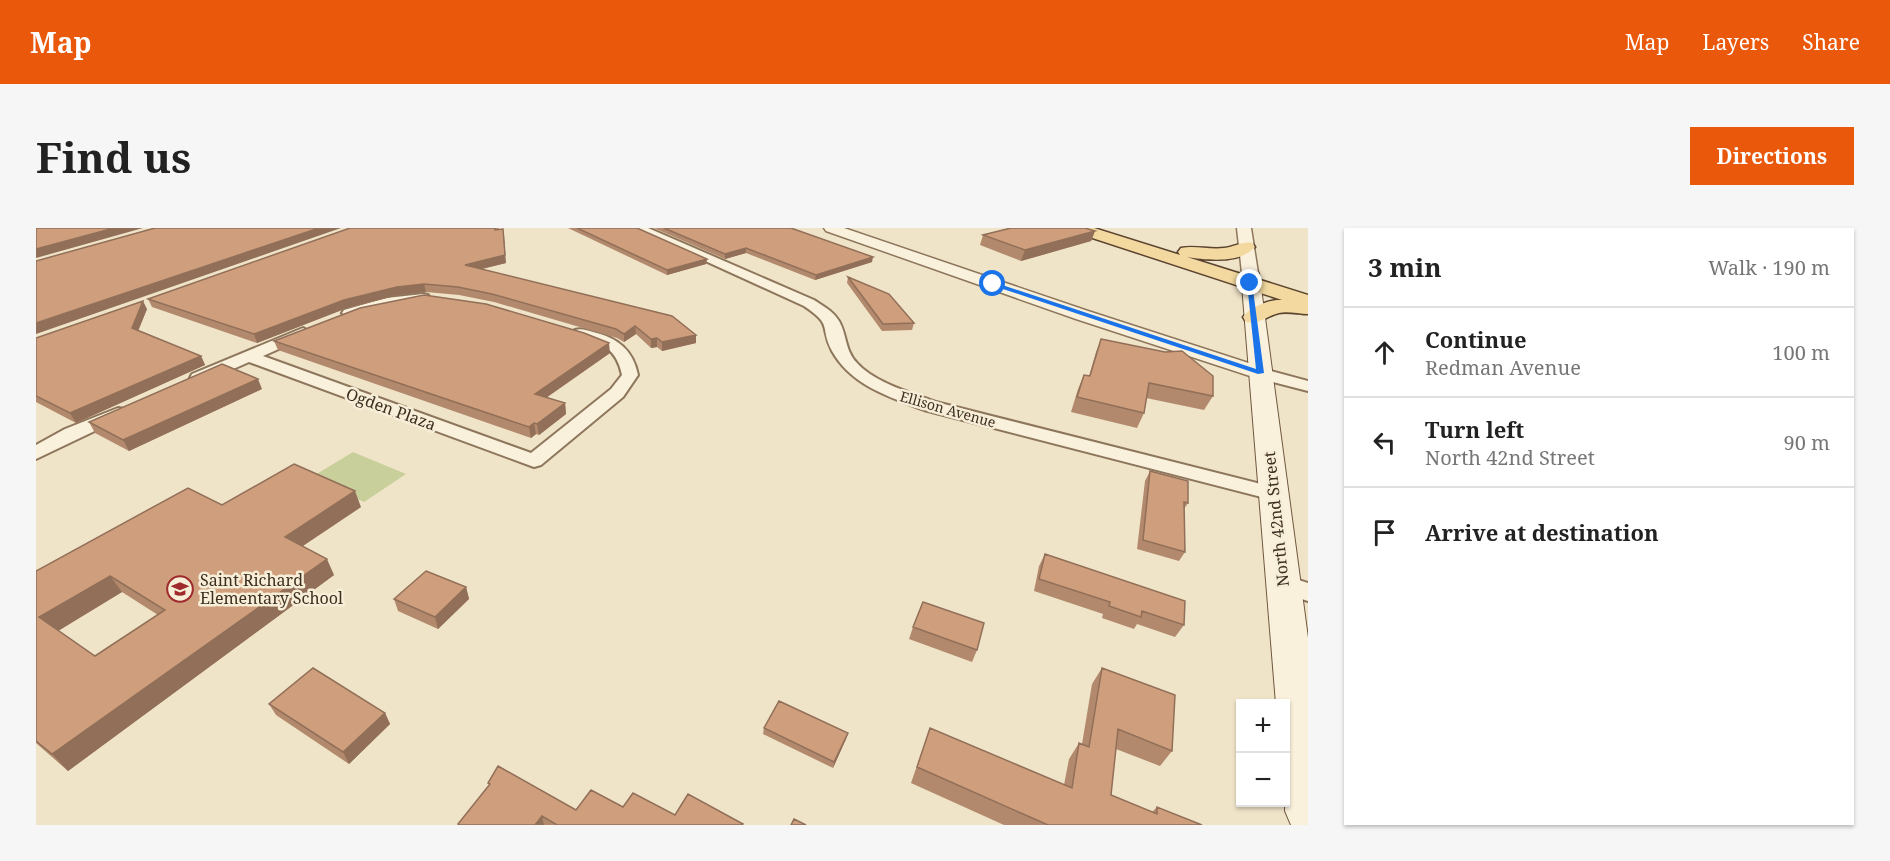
<!DOCTYPE html>
<meta charset="utf-8">
<style>
:root{--surface:#fff;--page:#f6f6f6;--text:#222;--muted:#767676;--line:#e0e0e0;--accent:#ea580c}
body{margin:0;font-family:"Noto Serif",serif;background:var(--page);color:var(--text)}
.controls{position:absolute;right:18px;bottom:18px;display:grid;overflow:hidden;border-radius:0px;box-shadow:0 2px 4px #0004}
.controls button{width:54px;height:54px;display:grid;place-items:center;padding:0;border:0;border-bottom:2px solid var(--line);background:var(--surface);color:var(--text);font:30px sans-serif}
.stop{position:absolute;width:18px;height:18px;margin:-14px;border:4px solid #1a73e8;border-radius:50%;background:#fff}
.stop.end{background:#1a73e8;border-color:#fff;box-shadow:0 2px 6px #0008}
.list{margin:0;padding:0;list-style:none}
h2{display:flex;justify-content:space-between;align-items:center;height:78px;margin:0;padding:0 24px;font-size:26px}
h2 small{font-size:20px;font-weight:400;color:var(--muted)}
.list li{display:grid;grid-template-columns:39px 1fr auto;gap:18px;align-items:center;box-sizing:border-box;height:90px;padding:0 24px;border-top:2px solid var(--line)}
.list b{display:block;font-size:22px;white-space:nowrap}
.list p{margin:0;font-size:20px;white-space:nowrap;color:var(--muted)}
.list em{font-size:20px;font-style:normal;color:var(--muted)}
.icon{flex:none;width:33px;height:33px;fill:none;stroke:currentColor;stroke-width:2;stroke-linecap:round;stroke-linejoin:round}
.map{position:relative;flex:none;width:1272px;height:597px;overflow:hidden;border-radius:0px}
header{display:flex;align-items:center;gap:36px;box-sizing:border-box;height:84px;padding:0 30px;background:var(--accent);color:#fff}
header strong{font-size:28px}
nav{display:flex;gap:33px;margin-inline-start:auto;font-size:21px}
.intro{display:flex;align-items:center;justify-content:space-between;box-sizing:border-box;height:144px;padding:0 36px}
h1{margin:0;font-size:42px}
.button{padding:15px 27px;border-radius:0px;background:var(--accent);color:#fff;font-size:21px;font-weight:700}
main{display:flex;gap:36px;padding:0 36px}
aside{flex:1;background:var(--surface);border-radius:0px;box-shadow:0 2px 4px #0004}
.map>svg:first-child{display:block}
</style>
<header>
<strong>Map</strong>
<nav><a>Map</a><a>Layers</a><a>Share</a></nav>
</header>
<div class="intro"><h1>Find us</h1><a class="button">Directions</a></div>
<main>
<div class="map">
<svg width="1272" height="597" viewBox="0 0 1272 597">
<rect width="100%" height="100%" fill="#f0e4c8"/>
<!-- green -->
<path fill="#c9cf9b" d="M317 224 370 246 328 274 274 250Z"/>
<g fill="none" stroke-linecap="round" stroke-linejoin="round">
<!-- minor casing -->
<g stroke="#8d765c" stroke-width="4">
<path id="minor" d="M597 0H612L778 72C787 78 797 83 803 93 811 107 809 123 821 135 839 155 876 165 900 174L1245 261 1248 266 1245 271 1237 272 888 182C853 169 815 157 796 123 783 98 798 98 768 78Z
M387 66 392 67 394 70 392 73 351 78 313 89 306 85 308 82 350 70Z
M267 100 275 105 272 108 227 128 495 225 575 161 586 147C580 118 564 115 539 108L536 105 539 102C545 100 551 102 557 104 582 110 597 122 602 147L587 169 505 237 498 239 213 134 168 154 162 155 154 150 156 146Z
M1224 140 1272 153V163L1218 149 1216 145Z
M82 180 88 181 91 185 88 189 0 231V217L29 201Z
M1247 347 1272 355V373L1238 362 1235 356 1238 350Z"/>
</g>
<!-- tertiary casing -->
<g stroke="#8d765c" stroke-width="3">
<path id="tertiary" d="M788 0H808L1052 83 1231 141 1234 145 1231 149H1217L1040 91 790 3Z
M1201 0H1215L1222 45 1219 48 1214 50 1206 45Z"/>
</g>
<!-- secondary casing -->
<g stroke="#6f573f" stroke-width="2">
<path id="secondary" d="M1214 40 1220 41 1223 45 1272 410V597H1255L1249 583 1250 476H1240L1205 45 1208 41Z"/>
</g>
<!-- primary casing -->
<g stroke="#5b4430" stroke-width="3">
<path id="primary" d="M1033 0H1058L1144 27 1142 24 1145 20C1159 17 1174 22 1188 20 1199 19 1206 13 1216 15L1219 19C1205 36 1170 32 1151 29L1272 67V86C1263 86 1251 83 1243 85 1230 88 1224 97 1210 94L1207 89C1214 79 1234 71 1246 72L1035 3Z"/>
</g>
<!-- minor -->
<use href="#minor" fill="#faf1dc" fill-rule="evenodd"/>
<!-- tertiary -->
<use href="#tertiary" fill="#faf1dc" fill-rule="evenodd"/>
<!-- secondary -->
<use href="#secondary" fill="#faf1dc" fill-rule="evenodd"/>
<!-- primary -->
<use href="#primary" fill="#f3d9a0" fill-rule="evenodd"/>
</g>
<!-- wall -->
<path fill="#b2896c" fill-rule="evenodd" d="M314 0H463L462 2 470 35 445 41 660 107V115L626 123 621 119 615 120 600 106 588 114 581 110 458 74 423 67 390 64 363 67 311 80 221 115 116 79 112 71Z
M532 0H601L671 31 670 36 631 47Z
M618 0H755L836 34 779 52 710 25 689 31Z
M1059 3 1055 13 985 33 944 17 947 7Z
M812 49 878 95 876 102 846 103 811 55Z
M111 81 102 103 165 128 169 137 40 195 0 174V110Z
M1065 111 1177 168 1168 182 1110 170 1108 185 1101 200 1035 184 1042 161 1048 147 1053 148 1060 124Z
M238 113 574 125 510 170 529 175 530 186 503 207 500 206 495 210 242 122Z
M226 161 93 223 59 205 53 194Z
M1114 243 1152 275 1148 281 1149 324 1143 333 1101 321 1109 253Z
M325 279 267 318 298 347 32 543 0 515V343ZM86 364 122 387 59 428 22 403Z
M1009 326 1148 397 1139 409 1101 396 1098 401 1066 390 1067 386 998 363 1003 338Z
M430 359 433 371 402 401 362 383 358 371Z
M877 399 941 422 936 434 873 411Z
M1066 440 1136 523 1124 538 1080 521 1075 567 1116 584 1121 579 1166 597H968L875 555 894 500 1028 557 1033 531 1043 515 1046 516 1056 456Z
M233 476 349 485 354 496 313 536 240 487Z
M728 500 810 511 797 540 727 506Z
M452 555 540 582 587 579 707 597H422V596L453 558Z"/>
<!-- shaded-wall -->
<path fill="#916f58" d="M78 0H107L0 30V21Z
M283 0H305L0 106V95Z
M1059 3 1055 13 985 33 989 22Z
M468 8 470 35 430 45 429 37Z
M710 20V25L689 31V26Z
M837 29 836 34 779 52 780 47Z
M671 31 670 36 631 47V42Z
M388 56 390 64 363 67 311 80 221 115 218 106 308 72 361 59Z
M107 73 111 81 100 108 96 100Z
M599 98 600 106 588 114V106Z
M660 107V115L626 123V114Z
M621 110V119L615 120V111Z
M573 115 574 125 501 176 499 166Z
M165 128 169 137 40 195 34 185Z
M222 151 226 161 93 223 87 212Z
M529 175 530 186 503 207 501 196Z
M498 195 500 206 495 210 493 199Z
M319 263 325 279 256 325 249 309Z
M291 331 298 347 32 543 16 526Z
M74 348 86 364 17 406 3 389Z
M430 359 433 371 402 401 399 389Z
M349 485 354 496 313 536 307 524Z
M812 505 810 511 797 540 798 534Z
M506 588 508 597H499Z"/>
<!-- building -->
<path fill="#cf9f7d" stroke="#916f58" stroke-width="1.5" fill-rule="evenodd" d="M0 0H78L0 21Z
M119 0H283L0 95V33Z
M314 0H459V2L467 1 469 27 429 37 636 88 660 107 626 114 621 110 615 111 599 98 588 106 580 101 456 66 422 59 388 56 361 59 308 72 218 106 112 71Z
M541 0H601L671 31 631 42Z
M628 0H755L837 29 780 47 710 20 689 26Z
M975 0H1049L1059 3 989 22 947 7Z
M812 49 853 66 878 95 847 96Z
M388 67 450 76 548 105 573 115 499 166 529 175 501 196 498 195 493 199 238 113 324 80Z
M107 73 96 100 165 128 34 185 0 168V110Z
M1065 111 1129 124 1146 123 1177 148V168L1113 155 1108 185 1041 169 1048 147 1054 148Z
M186 136 222 151 87 212 53 194Z
M258 236 319 263 249 309 291 331 16 526 0 513V343L152 260 186 277ZM74 348 129 382 59 428 3 389Z
M1114 243 1152 253V275L1148 274 1149 324 1107 312Z
M1009 326 1149 373 1148 397 1106 383 1105 389 1073 378 1074 374 1003 351Z
M390 343 430 359 399 389 358 371Z
M887 374 948 395 941 422 877 399Z
M277 440 349 485 307 524 233 476Z
M1066 440 1139 467 1136 523 1082 501 1075 567 1121 586V579L1166 597H1012L881 539 894 500 1036 560 1043 515 1053 519Z
M743 473 812 505 798 534 728 500Z
M462 538 540 582 555 562 587 579 597 565 639 587 652 566 707 596 706 597H521L506 588 499 597H424L422 596 454 556 452 555Z
M758 591 770 597H755Z"/>
<!-- route -->
<path fill="#1a73e8" d="M957 54 1220 141 1211 55 1216 54 1228 145 1222 146 955 57Z"/>
<!-- icons -->
<defs>
<g id="school-ring" transform="scale(1.35)"><circle r="9.5" fill="#f7eed8" stroke="#9e2a2b" stroke-width="1.5"/><path d="M0-5L7-2L0 1L-7-2ZM-4 1L0 2.5L4 1V4Q0 6-4 4Z" fill="#9e2a2b"/></g>
</defs>
<g fill-rule="evenodd">
<use href="#school-ring" x="144" y="361"/>
</g>
<g text-anchor="middle" dominant-baseline="central" stroke-width="5" stroke-linejoin="round" paint-order="stroke">
<!-- far-street labels -->
<g font-size="14" fill="#3d2e20" stroke="#f7eed8">
<text transform="translate(912 181) rotate(16)">Ellison Avenue</text>
</g>
<!-- street labels -->
<g font-size="16" fill="#3d2e20" stroke="#f7eed8">
<text transform="translate(355 181) rotate(20)">Ogden Plaza</text>
<text transform="translate(1240 291) rotate(-96)">North 42nd Street</text>
</g>
<!-- poi labels -->
<g font-size="16" fill="#3d2e20" stroke="#f7eed8" text-anchor="start">
<text x="164" y="352">Saint Richard<tspan x="164" dy="18">Elementary School</tspan></text>
</g>
</g>
</svg>
<div class="controls">
<button>+</button>
<button>−</button>
</div>
<div class="stop" style="left:957px;top:56px"></div>
<div class="stop end" style="left:1214px;top:55px"></div>
</div>
<aside>
<h2>3 min<small>Walk · 190 m</small></h2>
<ul class="list">
<li><svg class="icon" aria-label="ahead" viewBox="0 0 24 24"><path d="M12 20V5M6 11l6-6 6 6"/></svg><div><b>Continue</b><p>Redman Avenue</p></div><em>100 m</em></li>
<li><svg class="icon" aria-label="left" viewBox="0 0 24 24"><path d="M17 20v-9H6M10 6l-5 5 5 5"/></svg><div><b>Turn left</b><p>North 42nd Street</p></div><em>90 m</em></li>
<li><svg class="icon" aria-label="arrive" viewBox="0 0 24 24"><path d="M6 21V4h12l-3 4 3 4H6"/></svg><div><b>Arrive at destination</b></div></li>
</ul>
</aside>
</main>
